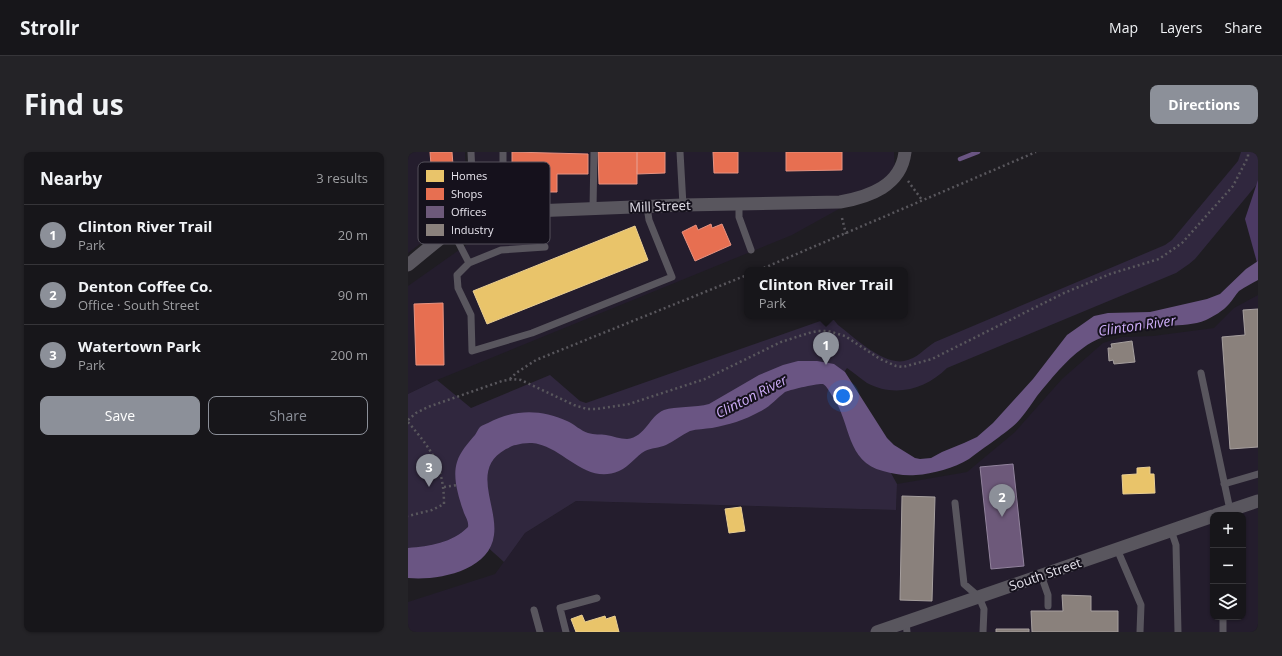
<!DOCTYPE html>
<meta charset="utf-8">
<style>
:root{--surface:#17161a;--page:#242327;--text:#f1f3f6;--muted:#9e9fa2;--line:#363539;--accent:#8c9099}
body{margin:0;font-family:"Open Sans",sans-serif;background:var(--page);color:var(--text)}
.controls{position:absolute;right:12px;bottom:12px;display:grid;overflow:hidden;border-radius:8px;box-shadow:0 1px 3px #0004}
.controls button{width:36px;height:36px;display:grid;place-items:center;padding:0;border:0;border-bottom:1px solid var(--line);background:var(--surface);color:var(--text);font:20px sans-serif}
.you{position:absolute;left:435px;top:244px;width:14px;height:14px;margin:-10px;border:3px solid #fff;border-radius:50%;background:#1a73e8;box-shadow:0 0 0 6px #1a73e833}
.badge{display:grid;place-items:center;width:26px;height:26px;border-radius:50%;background:var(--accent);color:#fff;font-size:13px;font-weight:700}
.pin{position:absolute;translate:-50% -33px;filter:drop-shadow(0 1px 2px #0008)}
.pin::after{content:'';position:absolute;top:21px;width:14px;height:12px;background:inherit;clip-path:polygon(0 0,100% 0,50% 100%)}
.popup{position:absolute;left:336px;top:115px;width:164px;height:52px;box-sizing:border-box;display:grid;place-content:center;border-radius:8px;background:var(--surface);filter:drop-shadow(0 1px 3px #0005);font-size:13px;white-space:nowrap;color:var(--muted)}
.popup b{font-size:15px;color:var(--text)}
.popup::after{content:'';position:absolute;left:50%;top:100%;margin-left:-8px;border:8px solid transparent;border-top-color:var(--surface)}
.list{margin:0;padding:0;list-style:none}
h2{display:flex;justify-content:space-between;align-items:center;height:52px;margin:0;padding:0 16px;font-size:17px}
h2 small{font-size:13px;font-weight:400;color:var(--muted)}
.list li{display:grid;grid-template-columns:26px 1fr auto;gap:12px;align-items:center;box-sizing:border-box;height:60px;padding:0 16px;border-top:1px solid var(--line)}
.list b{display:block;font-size:15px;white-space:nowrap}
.list p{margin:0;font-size:13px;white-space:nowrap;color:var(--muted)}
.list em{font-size:13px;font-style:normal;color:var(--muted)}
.actions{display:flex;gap:8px;padding:12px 16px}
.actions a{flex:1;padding:9px 0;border:1px solid var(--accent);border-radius:8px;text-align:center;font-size:14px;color:var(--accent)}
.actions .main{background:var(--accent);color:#fff}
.icon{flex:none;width:22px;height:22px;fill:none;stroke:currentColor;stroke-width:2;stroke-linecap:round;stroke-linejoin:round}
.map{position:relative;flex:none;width:850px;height:480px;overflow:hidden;border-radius:8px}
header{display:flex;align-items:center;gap:24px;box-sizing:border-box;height:56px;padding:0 20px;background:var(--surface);border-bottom:1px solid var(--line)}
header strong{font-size:19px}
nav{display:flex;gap:22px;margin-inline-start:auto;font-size:14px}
.intro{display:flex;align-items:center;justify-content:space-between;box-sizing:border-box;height:96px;padding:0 24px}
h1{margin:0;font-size:28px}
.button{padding:10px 18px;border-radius:8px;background:var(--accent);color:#fff;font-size:14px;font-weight:700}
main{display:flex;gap:24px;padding:0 24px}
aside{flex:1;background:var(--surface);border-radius:8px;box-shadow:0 1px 3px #0004}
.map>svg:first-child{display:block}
</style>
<header>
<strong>Strollr</strong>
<nav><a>Map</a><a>Layers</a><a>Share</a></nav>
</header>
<div class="intro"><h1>Find us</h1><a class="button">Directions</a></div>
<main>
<aside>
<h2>Nearby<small>3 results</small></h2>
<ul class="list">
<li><span class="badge">1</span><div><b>Clinton River Trail</b><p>Park</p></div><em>20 m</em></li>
<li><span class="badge">2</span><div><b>Denton Coffee Co.</b><p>Office · South Street</p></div><em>90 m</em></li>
<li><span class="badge">3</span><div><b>Watertown Park</b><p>Park</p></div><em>200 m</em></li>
</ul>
<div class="actions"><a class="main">Save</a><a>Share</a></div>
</aside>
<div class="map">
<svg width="850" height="480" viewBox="0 0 850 480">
<rect width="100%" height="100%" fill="#1f1d22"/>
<!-- built -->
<path fill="#241d2d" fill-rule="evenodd" d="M0 0H57L59 53 53 61 0 101Z
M63 0H486L487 18 449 47 384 83 29 228 0 242V134L78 79 66 64Z
M850 143V480H0V450L87 422 117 381 168 349 488 358 489 332 559 320 607 280 654 227 695 191 714 185 745 184 806 176 826 156ZM805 363H835V465H805Z"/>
<!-- green -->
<path fill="#30273e" d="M833 0H850V31L787 107 781 112 768 121 539 216C518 237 487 246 459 231 452 226 446 221 439 216L431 227 489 332 488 358 168 349 117 381 96 410 76 392 44 388 0 402V242L29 228 63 256 142 223 172 249 178 251 418 167 426 168 430 173C446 185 475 213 496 209 509 207 517 196 527 190L757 93 764 88 830 9Z"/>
<!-- forest -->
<path fill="#4c3a64" d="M850 28V114L837 67Z"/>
<!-- water -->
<path fill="#6a5583" d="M850 109V128C844 131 837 135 831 139 827 143 825 148 821 152 815 159 806 164 798 168 786 173 773 173 760 174 731 177 699 178 675 196 657 209 643 227 629 244 624 251 619 259 613 266 605 276 593 283 583 291 575 296 568 302 561 307 546 316 525 322 508 323 496 324 486 322 475 319 438 310 443 271 425 245 422 241 419 234 415 232 411 231 380 238 377 240 368 247 362 255 351 260 337 268 320 273 304 276 297 277 289 277 282 279 274 283 266 289 258 293 251 296 243 296 237 299 228 304 222 314 211 319 179 333 157 298 130 292 124 290 114 291 108 293 105 293 101 296 98 297 62 317 90 353 86 383 82 419 29 429 0 426V396C22 394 44 391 60 375 61 370 58 366 56 361 51 346 44 326 49 310 52 300 60 291 67 283 69 280 70 277 72 275 74 273 78 272 80 271 106 257 133 257 159 269 166 272 173 279 180 281 186 283 193 282 198 283 205 284 212 287 219 287 238 285 241 264 256 258 267 254 288 256 301 252L351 223 375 213 390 209H409L426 212 437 220 479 286 486 293 507 306 512 307 523 306 534 300 556 291 569 285 585 271 625 227 659 183 686 164 700 161 742 160 799 147 812 142 838 117Z"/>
<!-- homes -->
<path fill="#e9c46a" stroke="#e9ce92" d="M227 74 240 108 79 172 65 139Z
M742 315V322H746L747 341 715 342 714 323 729 322V316Z
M333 355 337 379 321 381 317 357Z
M174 463 177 470 197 464 198 467 207 464 211 480H168L163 467Z"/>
<!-- shops -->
<path fill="#e76f51" stroke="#e79280" d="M22 0H44L45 13H23Z
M104 0 180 2V22H149V40H104Z
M190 0H229V32H191Z
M229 0H257V21L229 22Z
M305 0H330V21H306Z
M378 0H434V18L378 19Z
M303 72 304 76 314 72 323 93 287 109 274 80 288 73 290 78Z
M35 151 36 213H8L6 152Z"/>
<!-- offices -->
<path fill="#6d597a" stroke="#92839d" d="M605 312 616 414 583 417 572 315Z"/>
<!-- industry -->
<path fill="#8a817c" stroke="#a69f9e" d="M850 157V295L822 297 814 185 837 183 835 158Z
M724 189 727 210 706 212 705 208 701 209 700 196H704L703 192Z
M494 344 527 345 524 449 492 448Z
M654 443 683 444V459H710V480H624L623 459H655Z
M588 477H621V480H588Z"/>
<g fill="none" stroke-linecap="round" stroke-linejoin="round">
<!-- stream -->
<path stroke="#6a5583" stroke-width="4.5" d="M552 7 570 0"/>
<!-- path -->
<path stroke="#59575d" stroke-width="2.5" stroke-dasharray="2 3" stroke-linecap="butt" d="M500 29 514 48
M434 66 438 82
M351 118 628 0
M102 227 108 221 128 208 339 123
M0 268 8 261 20 255 94 229 105 227 113 228 166 253 179 257H189L221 252 297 227 373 190 401 181 410 179H420L437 184 472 207 488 214 495 215 524 207 656 141 702 122 751 107 774 91 825 34 840 5V0
M0 270C23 297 36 314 36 352L24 358 0 364
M36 335 49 333"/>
<!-- service -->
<path stroke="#59565e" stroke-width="7" d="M63 0 66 64
M95 0V60
M272 0 275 53
M331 52V65L343 98
M185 57 186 0
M44 78 61 111 93 98 137 95
M61 111 49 123 50 136 63 163 64 199 124 181 264 125 241 68 239 55
M793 221 822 358
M816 332 850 322
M547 351 556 432 571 445 576 457 575 480
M763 378 768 393 770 480
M709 397 733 453 732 480
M633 423 640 443V454
M126 458 132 480
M498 470 499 480
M158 480 152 456 189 446
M815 480V465"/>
<!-- minor -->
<path stroke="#59565e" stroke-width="13" d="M0 113C19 98 54 65 76 61L275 53 432 50C461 45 493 34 497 0
M808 363 850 349
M469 480 805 364"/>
</g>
<g text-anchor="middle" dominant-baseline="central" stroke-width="4" stroke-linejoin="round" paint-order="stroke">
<!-- street labels -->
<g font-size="13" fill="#e8e5ee" stroke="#15111c">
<text transform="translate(252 54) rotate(-2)">Mill Street</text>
<text transform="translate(637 422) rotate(-19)">South Street</text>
</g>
<!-- water labels -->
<g font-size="14" font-style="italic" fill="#cdacf8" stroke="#15111c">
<text transform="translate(729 173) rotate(-8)">Clinton River</text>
<text transform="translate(343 244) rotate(-27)">Clinton River</text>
</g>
</g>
<!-- legend -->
<rect x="10" y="10" width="132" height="82" rx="6" fill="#15111c" stroke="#54515b" stroke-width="1"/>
<rect x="18" y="18" width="18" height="12" fill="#e9c46a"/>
<rect x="18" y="36" width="18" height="12" fill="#e76f51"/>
<rect x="18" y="54" width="18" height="12" fill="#6d597a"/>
<rect x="18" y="72" width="18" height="12" fill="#8a817c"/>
<g font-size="11" fill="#e8e5ee">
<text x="43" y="28">Homes</text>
<text x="43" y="46">Shops</text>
<text x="43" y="64">Offices</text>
<text x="43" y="82">Industry</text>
</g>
</svg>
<div class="controls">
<button>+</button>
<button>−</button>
<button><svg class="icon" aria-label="layers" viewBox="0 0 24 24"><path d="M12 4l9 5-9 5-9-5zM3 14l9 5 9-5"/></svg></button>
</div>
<div class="you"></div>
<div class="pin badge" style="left:418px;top:213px">1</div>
<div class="popup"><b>Clinton River Trail</b>Park</div>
<div class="pin badge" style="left:594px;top:365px">2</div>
<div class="pin badge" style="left:21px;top:335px">3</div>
</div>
</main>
